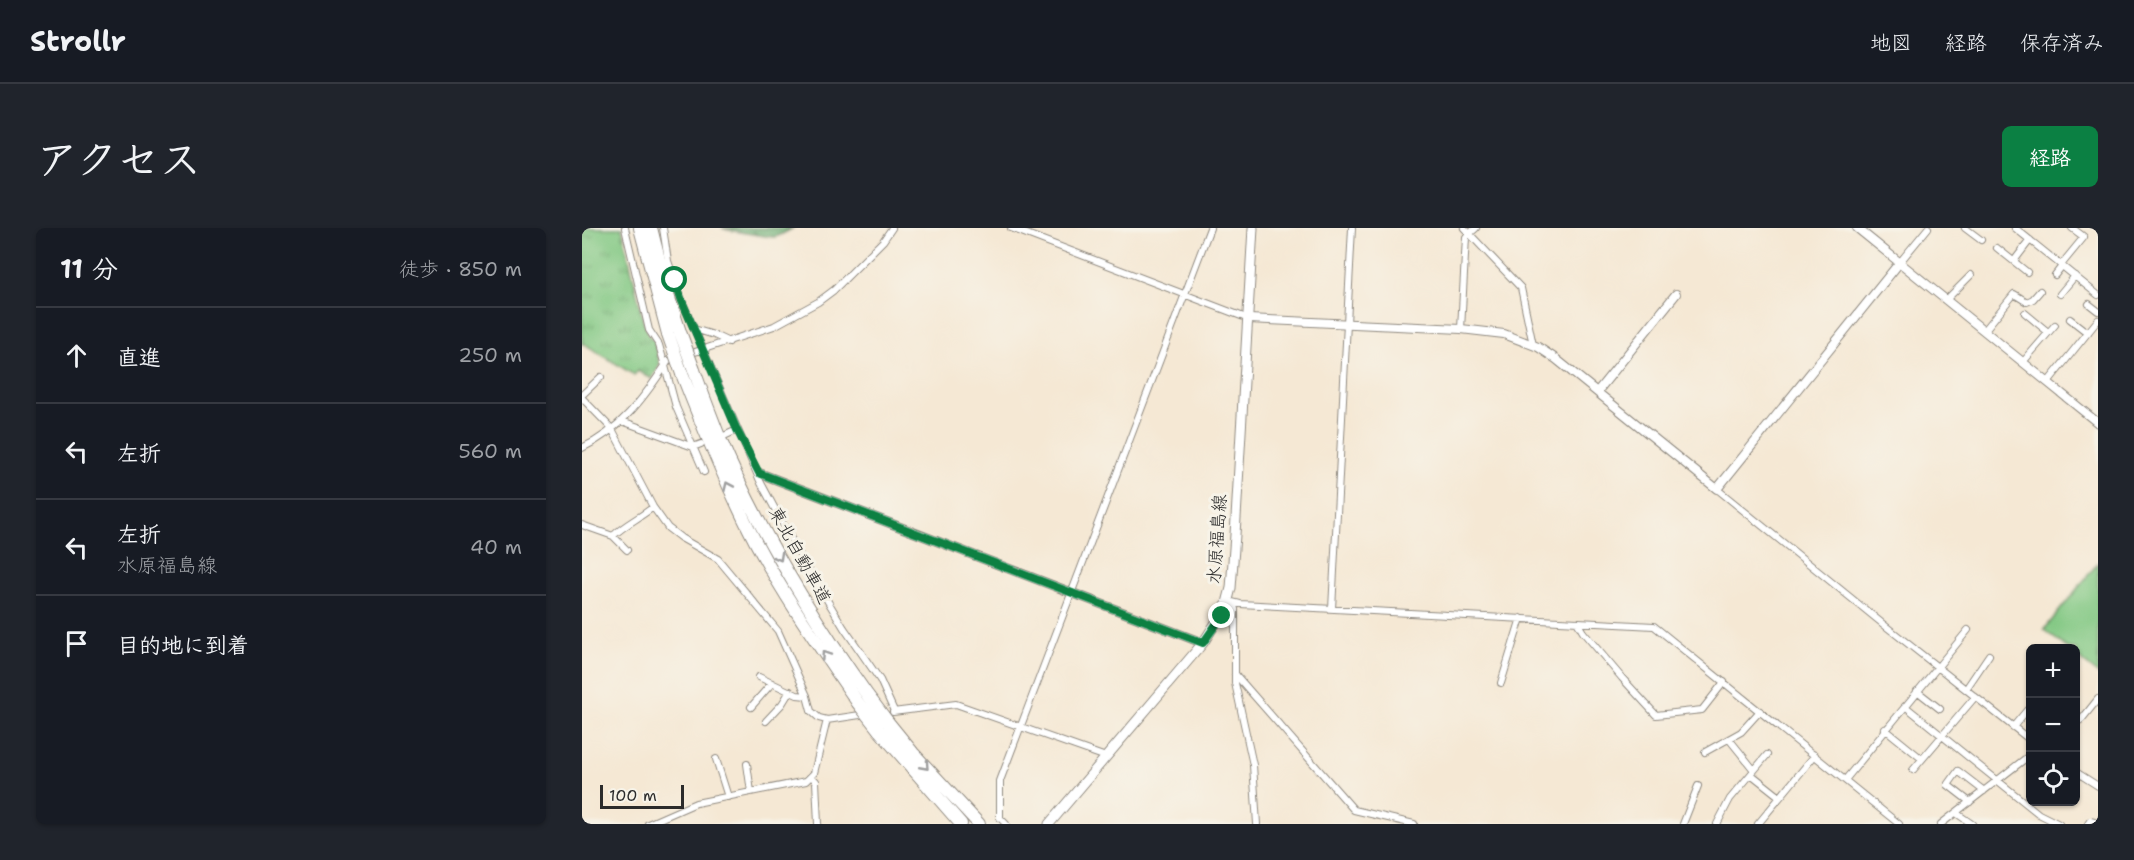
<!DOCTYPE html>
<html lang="ja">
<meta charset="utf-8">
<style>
:root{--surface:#171b24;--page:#20242c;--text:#f1f3f6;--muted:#9ea1a6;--line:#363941;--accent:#0b8043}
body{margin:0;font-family:"Shantell Sans","Klee One",sans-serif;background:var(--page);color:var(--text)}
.controls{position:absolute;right:18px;bottom:18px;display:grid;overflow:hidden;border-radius:9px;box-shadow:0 2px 4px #0004}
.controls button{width:54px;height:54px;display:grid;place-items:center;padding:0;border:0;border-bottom:2px solid var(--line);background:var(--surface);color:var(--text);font:30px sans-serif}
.scale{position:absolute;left:18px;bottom:15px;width:84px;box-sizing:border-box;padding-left:6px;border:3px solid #2b2b2b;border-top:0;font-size:16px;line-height:21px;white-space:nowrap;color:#2b2b2b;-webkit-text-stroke:4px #f7f3e8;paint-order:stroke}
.stop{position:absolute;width:18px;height:18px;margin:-14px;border:4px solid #0b8043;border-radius:50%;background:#fff}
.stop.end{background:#0b8043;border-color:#fff;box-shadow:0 2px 6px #0008}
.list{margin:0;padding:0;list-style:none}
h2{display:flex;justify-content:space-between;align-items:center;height:78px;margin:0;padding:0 24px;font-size:26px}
h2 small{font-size:20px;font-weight:400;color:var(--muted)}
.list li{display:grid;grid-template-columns:39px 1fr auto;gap:18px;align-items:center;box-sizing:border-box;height:96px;padding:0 24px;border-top:2px solid var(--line)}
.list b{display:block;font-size:22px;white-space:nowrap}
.list p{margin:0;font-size:20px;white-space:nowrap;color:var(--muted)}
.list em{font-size:20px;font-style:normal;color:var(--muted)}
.icon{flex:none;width:33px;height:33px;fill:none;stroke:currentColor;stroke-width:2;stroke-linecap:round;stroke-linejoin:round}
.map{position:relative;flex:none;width:1516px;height:596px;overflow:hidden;border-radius:9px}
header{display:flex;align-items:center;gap:36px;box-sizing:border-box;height:84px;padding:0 30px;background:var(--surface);border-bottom:2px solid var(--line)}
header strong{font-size:28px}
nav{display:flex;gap:33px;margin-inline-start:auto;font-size:21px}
.intro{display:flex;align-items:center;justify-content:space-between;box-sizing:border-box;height:144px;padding:0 36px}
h1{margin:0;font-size:42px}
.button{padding:15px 27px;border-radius:9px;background:var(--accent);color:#fff;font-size:21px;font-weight:700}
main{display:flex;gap:36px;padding:0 36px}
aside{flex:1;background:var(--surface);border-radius:9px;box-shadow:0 2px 4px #0004}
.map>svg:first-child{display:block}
</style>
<header>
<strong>Strollr</strong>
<nav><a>地図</a><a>経路</a><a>保存済み</a></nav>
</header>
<div class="intro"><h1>アクセス</h1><a class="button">経路</a></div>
<main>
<aside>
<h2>11 分<small>徒歩 · 850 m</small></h2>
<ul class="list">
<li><svg class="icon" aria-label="ahead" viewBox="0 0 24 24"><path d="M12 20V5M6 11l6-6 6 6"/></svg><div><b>直進</b></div><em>250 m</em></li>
<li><svg class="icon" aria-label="left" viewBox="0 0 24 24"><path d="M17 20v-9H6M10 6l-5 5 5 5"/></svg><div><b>左折</b></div><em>560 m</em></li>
<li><svg class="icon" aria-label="left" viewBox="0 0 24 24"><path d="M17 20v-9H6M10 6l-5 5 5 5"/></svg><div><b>左折</b><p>水原福島線</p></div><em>40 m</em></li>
<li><svg class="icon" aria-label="arrive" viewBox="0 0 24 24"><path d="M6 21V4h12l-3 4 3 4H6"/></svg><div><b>目的地に到着</b></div></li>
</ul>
</aside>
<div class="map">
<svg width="1516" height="596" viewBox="0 0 1516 596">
<defs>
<pattern id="grass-tufts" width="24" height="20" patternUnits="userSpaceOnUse" patternTransform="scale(1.5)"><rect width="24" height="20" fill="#82c883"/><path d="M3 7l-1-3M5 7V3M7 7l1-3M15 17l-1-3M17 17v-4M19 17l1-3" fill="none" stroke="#6ba36b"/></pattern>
<pattern id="forest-firs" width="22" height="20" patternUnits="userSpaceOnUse" patternTransform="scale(1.5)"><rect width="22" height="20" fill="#69ac71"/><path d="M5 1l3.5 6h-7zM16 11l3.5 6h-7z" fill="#578c5d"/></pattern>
</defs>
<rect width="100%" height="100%" fill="#f7f3e8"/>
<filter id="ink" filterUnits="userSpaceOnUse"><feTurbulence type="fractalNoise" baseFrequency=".0167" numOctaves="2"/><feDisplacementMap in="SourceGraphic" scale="12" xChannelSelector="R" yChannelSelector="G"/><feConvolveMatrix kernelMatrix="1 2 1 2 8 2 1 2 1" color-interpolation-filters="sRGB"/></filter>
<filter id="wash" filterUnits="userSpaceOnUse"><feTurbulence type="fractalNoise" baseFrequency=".008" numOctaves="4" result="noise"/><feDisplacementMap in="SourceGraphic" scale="24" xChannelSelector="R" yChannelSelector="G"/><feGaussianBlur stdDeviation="1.35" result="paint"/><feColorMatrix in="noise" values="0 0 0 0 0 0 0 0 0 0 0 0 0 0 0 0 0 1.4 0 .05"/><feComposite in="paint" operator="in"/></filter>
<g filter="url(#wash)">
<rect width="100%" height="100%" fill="#f5e8d4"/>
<!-- grass -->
<path fill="url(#grass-tufts)" stroke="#567a57" stroke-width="1.5" d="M0 0H40L61 92 67 108 72 113 78 136 70 151 56 143 52 147 1 115 0 117Z"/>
<!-- forest -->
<path fill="url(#forest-firs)" stroke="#4a6c4e" stroke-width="1.5" d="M140 0H211C206 3 199 7 193 9 189 10 145 2 140 0Z"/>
<!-- garden -->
<path fill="#82c883" stroke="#567a57" stroke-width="1.5" d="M1516 335V446L1494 428V421L1485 420 1462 402Z"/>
</g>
<g filter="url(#ink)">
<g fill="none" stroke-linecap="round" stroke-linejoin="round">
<!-- minor casing -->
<g stroke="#908a80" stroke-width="8">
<path id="minor" d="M81 0 86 33 100 73 179 255 216 324 262 400 298 452 312 483
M429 0 667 91
M882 0 939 60 951 117
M1383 0 1399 12
M1433 0 1516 67
M1415 20 1445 44
M1432 33 1448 12
M1318 34 1346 0
M1479 37 1502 9 1490 0
M1473 47 1480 38
M1478 66 1493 48
M1364 72 1389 47
M1507 76 1516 83
M1443 85 1466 104
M1488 91 1506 105
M112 101 132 107 147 114
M879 101 884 9 894 0
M1402 103 1432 66 1445 74 1451 71 1458 63
M113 124 192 98 236 74 252 62 301 13 310 0
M86 133 83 138 94 179 122 244
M1441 134 1473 97
M1466 154 1516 92
M0 167 19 149
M0 170 30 201 71 279 86 300 99 310 136 331 196 403 225 468 229 483 237 490 245 492
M40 193 111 219 119 216
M142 208 155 202
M0 220C37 203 61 171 83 138L77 117 67 102 43 0
M1135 261 1301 396 1448 512
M0 297 31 308 45 322
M31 308C43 296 58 290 71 279
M646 373 658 376 1072 398 1317 596
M647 373 653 381V455L671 537 675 596
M750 381 770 0
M995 394 1001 404 1040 450 1074 487 1120 482 1142 454
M653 446 772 582 832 596
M177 449 215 467 225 468
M919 455 939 390
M1384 461 1407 427
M1335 463 1358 481
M1323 478 1457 586 1477 596
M169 479 190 455
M311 484 374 476 524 529
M184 493 200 476 208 463
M1494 495 1500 491 1516 471
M1431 499 1446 481
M1303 501 1340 531
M1147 511 1172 542
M1123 524 1159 504 1178 483
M134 531 146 569
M165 536 169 564
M1331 542 1393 469
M1494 544 1516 558
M1169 546 1198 569
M229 548 234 553 236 596
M1263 552 1386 402
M1388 574 1366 557 1376 543 1402 563
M1374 585 1390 596
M66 596 114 575 224 553 232 545 245 492 278 487
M424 596 418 590V553L628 0
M1101 596 1116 558
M1135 596 1148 571 1185 527
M1176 596 1233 527
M1359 596 1448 527
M1506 596 1508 593 1516 595"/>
</g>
<!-- tertiary casing -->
<g stroke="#908a80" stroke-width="10">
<path id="tertiary" d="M1275 0 1516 195
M667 91 879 101 922 106 956 119 974 131 1135 261 1318 34
M1015 164 1094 66
M177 245 621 415"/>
</g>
<!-- secondary casing -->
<g stroke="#908a80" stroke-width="11">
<path id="secondary" d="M467 596 621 415 644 379 649 360 653 307 671 0"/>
</g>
<!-- motorway casing -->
<g stroke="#908a80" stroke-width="14">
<path id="motorway" d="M58 0 86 106
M69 0 86 67 98 104
M112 142C120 165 129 188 138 211 176 302 229 388 286 468
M100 146C122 202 145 259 173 313 203 370 240 422 276 475
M305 493 331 525 397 596
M297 502 379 596"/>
</g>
<!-- minor -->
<use href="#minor" stroke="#fff" stroke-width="6"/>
<!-- tertiary -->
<use href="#tertiary" stroke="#fff" stroke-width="8"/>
<!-- secondary -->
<use href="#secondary" stroke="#fff" stroke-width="9"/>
<!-- motorway -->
<use href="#motorway" stroke="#fff" stroke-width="12"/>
<!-- motorway-bridge casing -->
<g stroke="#908a80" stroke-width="14" stroke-linecap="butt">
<path id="motorway-bridge" d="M98 104 112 142
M86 106 100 146
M286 468 305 493
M276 475 297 502"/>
</g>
<!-- motorway-bridge -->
<use href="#motorway-bridge" stroke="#fff" stroke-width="12"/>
</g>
<!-- one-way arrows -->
<defs><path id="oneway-chevron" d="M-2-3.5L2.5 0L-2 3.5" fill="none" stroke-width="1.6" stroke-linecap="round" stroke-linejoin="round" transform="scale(1.5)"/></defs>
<g stroke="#a0a0a0">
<use href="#oneway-chevron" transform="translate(146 258) rotate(-114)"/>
<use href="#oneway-chevron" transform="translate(197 329) rotate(61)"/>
<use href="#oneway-chevron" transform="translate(243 427) rotate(-124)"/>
<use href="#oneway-chevron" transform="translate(343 538) rotate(48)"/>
</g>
</g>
<g fill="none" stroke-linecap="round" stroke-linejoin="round" filter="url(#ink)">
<!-- route -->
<path stroke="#0b8043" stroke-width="8" d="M93 52 100 73 155 202 177 245 621 415 640 388"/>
</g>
<g text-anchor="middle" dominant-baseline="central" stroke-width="6" stroke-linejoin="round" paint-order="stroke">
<!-- street labels -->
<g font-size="18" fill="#2b2b2b" stroke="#f7f3e8">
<text transform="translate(635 311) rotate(-86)">水原福島線</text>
<text transform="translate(218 327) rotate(61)">東北自動車道</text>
</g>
</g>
</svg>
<div class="controls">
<button>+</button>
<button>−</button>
<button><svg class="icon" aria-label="locate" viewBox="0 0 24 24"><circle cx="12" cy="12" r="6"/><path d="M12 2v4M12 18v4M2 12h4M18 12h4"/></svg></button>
</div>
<div class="scale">100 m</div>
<div class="stop" style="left:93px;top:52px"></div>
<div class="stop end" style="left:640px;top:388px"></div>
</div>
</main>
